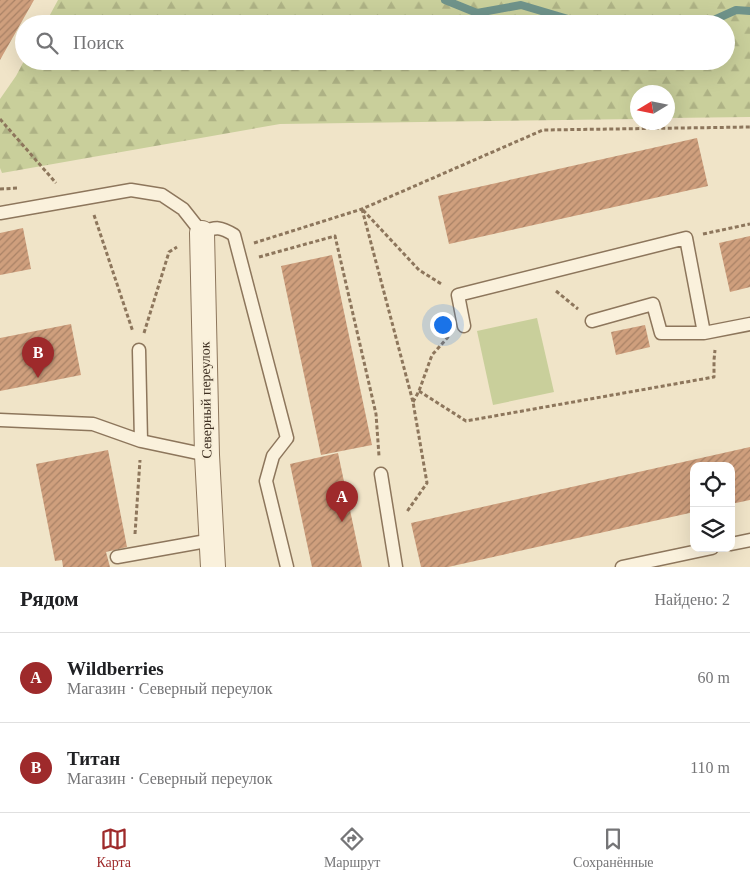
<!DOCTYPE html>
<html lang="ru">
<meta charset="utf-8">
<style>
:root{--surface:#fff;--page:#f2f2f2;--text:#202124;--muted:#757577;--line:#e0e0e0;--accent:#9e2a2b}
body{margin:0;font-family:"Times New Roman",serif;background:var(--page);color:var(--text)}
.controls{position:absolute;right:15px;bottom:15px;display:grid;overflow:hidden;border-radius:10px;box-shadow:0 5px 20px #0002}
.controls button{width:45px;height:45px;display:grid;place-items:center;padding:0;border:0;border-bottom:1px solid var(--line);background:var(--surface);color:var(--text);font:25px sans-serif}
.compass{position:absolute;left:630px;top:85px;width:45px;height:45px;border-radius:50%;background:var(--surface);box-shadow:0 5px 20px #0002;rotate:260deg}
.you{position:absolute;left:442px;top:324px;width:18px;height:18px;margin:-12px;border:4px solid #fff;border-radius:50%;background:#1a73e8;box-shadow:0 0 0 8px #1a73e833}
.badge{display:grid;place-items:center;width:32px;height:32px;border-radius:50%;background:var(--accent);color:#fff;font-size:16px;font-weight:700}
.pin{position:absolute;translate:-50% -41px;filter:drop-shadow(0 1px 2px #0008)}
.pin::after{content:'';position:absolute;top:26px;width:18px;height:15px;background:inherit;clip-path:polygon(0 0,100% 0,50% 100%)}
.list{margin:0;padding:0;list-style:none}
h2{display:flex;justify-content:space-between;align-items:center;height:65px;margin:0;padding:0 20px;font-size:21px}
h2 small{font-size:16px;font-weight:400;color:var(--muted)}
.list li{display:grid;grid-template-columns:32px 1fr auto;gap:15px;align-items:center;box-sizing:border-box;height:90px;padding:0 20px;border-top:1px solid var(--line)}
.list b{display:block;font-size:19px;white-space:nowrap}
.list p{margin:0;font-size:16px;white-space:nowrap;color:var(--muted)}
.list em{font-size:16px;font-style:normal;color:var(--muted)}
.icon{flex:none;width:28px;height:28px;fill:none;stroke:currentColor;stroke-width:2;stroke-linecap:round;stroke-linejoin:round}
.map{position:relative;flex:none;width:750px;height:567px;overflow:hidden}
.search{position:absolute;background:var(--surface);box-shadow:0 5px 20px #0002;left:15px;right:15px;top:15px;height:55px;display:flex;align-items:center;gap:12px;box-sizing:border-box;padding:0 18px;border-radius:28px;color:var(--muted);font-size:19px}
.sheet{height:245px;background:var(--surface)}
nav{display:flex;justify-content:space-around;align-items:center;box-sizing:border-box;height:70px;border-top:1px solid var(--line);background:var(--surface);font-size:14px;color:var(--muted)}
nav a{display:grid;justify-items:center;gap:2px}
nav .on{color:var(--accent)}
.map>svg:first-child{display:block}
</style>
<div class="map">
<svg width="750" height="567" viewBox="0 0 750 567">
<defs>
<pattern id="forest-firs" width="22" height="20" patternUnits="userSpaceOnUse" patternTransform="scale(1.25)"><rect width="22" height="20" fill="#c9cf9b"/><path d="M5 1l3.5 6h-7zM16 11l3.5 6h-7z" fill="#aeb285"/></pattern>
<pattern id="building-hatch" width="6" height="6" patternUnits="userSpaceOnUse" patternTransform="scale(1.25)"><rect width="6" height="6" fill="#cf9f7d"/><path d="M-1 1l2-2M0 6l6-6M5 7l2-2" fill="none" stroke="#a98266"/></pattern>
</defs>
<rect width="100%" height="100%" fill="#f0e4c8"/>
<!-- forest -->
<path fill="url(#forest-firs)" d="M58 0H750V117L668 118V92H638L637 119 280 124 2 173 0 168V99L16 76 24 61H726V24H45Z"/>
<!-- pitch -->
<path fill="#c9cf9b" d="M537 318 554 392 493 405 477 331Z"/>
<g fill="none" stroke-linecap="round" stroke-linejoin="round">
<!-- stream -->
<path stroke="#6f938a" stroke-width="8" d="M445 0 477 13 521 5 585 24
M705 24 736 10 750 11"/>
</g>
<!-- building -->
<path fill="url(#building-hatch)" d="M0 0H34L0 60Z
M697 138 708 186 449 244 438 196Z
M23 228 31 269 0 275V233Z
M750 236V287L730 292 719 243Z
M332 255 372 445 321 455 281 266Z
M71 324 81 375 0 391V338Z
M645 325 650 347 616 355 611 332Z
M750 447V500L731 504V466H694V512L448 567H421L411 523Z
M108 450 127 547 106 552 110 567H63L62 560 55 561 36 464Z
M338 453 362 567H312L290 464Z"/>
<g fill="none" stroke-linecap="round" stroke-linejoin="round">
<!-- lane casing -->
<g stroke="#8d765c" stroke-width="15">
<path id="lane" d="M0 213 131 190 162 195 183 209 202 233C216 226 221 227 234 235L287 438 273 456 266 481 287 567
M592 321 653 304 661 333H704
M464 326 458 295 686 238 704 333 750 324
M139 350 141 441
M0 420 93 424 141 441 207 455
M381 474 396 567
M731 544 750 540
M117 557 212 540
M622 567 712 548"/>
</g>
<!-- street casing -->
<g stroke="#8d765c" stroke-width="26">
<path id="street" d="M202 233 207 455 213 567"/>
</g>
<!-- path -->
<path stroke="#8d765c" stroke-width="3" stroke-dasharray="4 2.5" stroke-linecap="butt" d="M0 119 56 183
M0 189 19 188
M362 209 413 402 427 483 406 513
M363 210 419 270 443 285
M94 215 133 332
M703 234 750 224
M254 243 362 209 543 130 750 127
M259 257 335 236 376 414 379 456
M556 291 578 309
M144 333 169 252 177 247
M419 391 466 421 714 377V360L715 350
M413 402 419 391 432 355 449 336
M135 534 140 460"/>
<!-- lane -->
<use href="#lane" stroke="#faf1dc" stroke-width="12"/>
<!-- street -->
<use href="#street" stroke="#faf1dc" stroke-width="24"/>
</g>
<g text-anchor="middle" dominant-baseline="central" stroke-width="4" stroke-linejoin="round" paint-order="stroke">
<!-- street labels -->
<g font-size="14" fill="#3d2e20" stroke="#f7eed8">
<text transform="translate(206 400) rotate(-91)">Северный переулок</text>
</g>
</g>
</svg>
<div class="controls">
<button><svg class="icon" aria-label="locate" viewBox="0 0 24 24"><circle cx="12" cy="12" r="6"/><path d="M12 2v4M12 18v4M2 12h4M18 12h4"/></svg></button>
<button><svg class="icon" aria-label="layers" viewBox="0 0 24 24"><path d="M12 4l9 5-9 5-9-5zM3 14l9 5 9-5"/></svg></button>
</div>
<svg class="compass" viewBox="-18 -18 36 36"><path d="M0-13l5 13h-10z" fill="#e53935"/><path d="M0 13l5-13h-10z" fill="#757577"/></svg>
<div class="you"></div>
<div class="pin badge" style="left:342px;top:522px">A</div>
<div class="pin badge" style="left:38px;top:378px">B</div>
<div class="search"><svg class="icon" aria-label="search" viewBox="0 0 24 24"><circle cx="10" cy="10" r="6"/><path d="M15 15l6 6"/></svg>Поиск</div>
</div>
<section class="sheet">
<h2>Рядом<small>Найдено: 2</small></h2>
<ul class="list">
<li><span class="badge">A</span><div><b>Wildberries</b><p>Магазин · Северный переулок</p></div><em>60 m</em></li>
<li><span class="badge">B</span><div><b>Титан</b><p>Магазин · Северный переулок</p></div><em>110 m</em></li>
</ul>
</section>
<nav>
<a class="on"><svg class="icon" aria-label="map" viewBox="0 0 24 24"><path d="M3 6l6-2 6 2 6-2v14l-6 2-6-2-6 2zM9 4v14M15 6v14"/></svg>Карта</a>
<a><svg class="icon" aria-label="directions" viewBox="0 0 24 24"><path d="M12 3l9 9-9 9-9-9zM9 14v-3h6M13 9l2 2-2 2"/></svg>Маршрут</a>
<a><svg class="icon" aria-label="saved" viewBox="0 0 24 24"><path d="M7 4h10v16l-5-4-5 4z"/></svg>Сохранённые</a>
</nav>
